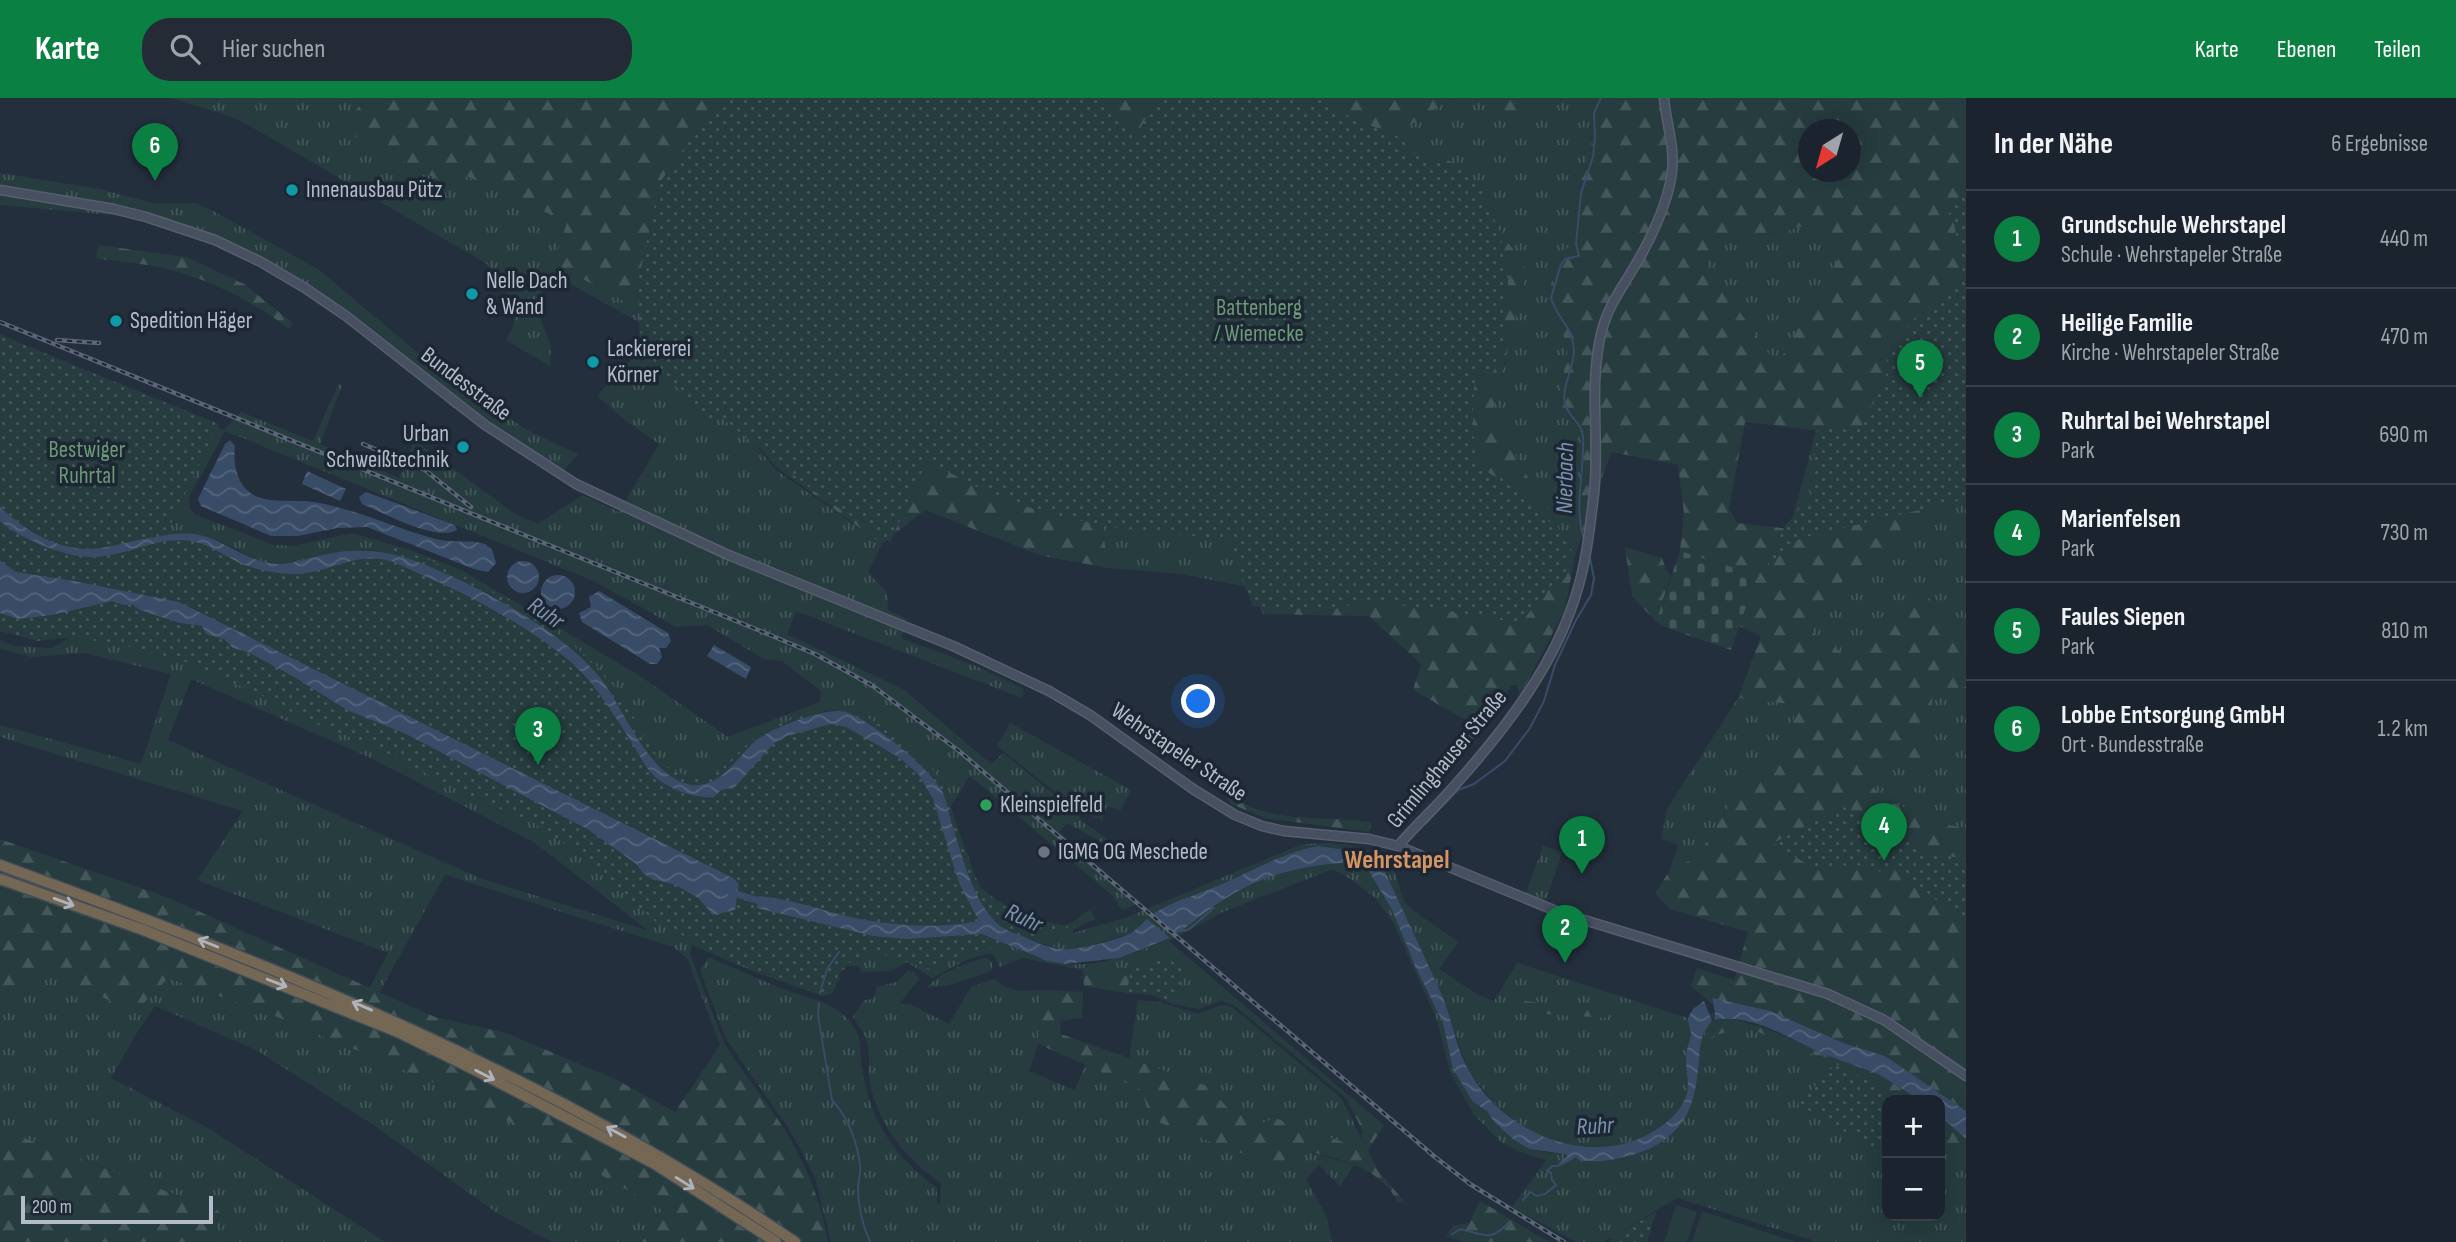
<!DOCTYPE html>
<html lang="de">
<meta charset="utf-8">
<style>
:root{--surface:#1b232e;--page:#242b36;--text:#f1f3f6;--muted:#a0a4aa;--line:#39404a;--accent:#0b8043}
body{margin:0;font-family:"Sofia Sans Condensed",sans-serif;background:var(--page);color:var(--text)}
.controls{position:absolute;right:21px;bottom:21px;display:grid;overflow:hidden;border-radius:14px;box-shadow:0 7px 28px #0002}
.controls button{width:63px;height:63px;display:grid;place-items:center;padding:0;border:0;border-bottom:2px solid var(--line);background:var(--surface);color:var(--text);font:35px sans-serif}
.compass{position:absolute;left:1798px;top:21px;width:63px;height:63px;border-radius:50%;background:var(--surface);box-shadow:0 7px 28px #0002;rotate:217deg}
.scale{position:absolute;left:21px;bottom:18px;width:192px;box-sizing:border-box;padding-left:7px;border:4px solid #b4bcc9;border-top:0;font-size:19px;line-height:24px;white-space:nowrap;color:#b4bcc9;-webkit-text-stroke:5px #1d2633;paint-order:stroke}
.you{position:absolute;left:1199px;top:604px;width:24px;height:24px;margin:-18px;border:5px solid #fff;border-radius:50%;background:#1a73e8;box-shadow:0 0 0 10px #1a73e833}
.badge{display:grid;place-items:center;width:46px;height:46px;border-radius:50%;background:var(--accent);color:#fff;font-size:23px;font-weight:700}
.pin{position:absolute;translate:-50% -58px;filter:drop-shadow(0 2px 4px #0008)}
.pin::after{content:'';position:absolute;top:37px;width:24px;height:21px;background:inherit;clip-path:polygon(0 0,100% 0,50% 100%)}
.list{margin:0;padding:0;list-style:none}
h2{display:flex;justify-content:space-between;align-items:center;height:91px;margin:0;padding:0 28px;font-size:30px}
h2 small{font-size:23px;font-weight:400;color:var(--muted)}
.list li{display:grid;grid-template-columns:46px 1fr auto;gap:21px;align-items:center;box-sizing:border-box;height:98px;padding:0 28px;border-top:2px solid var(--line)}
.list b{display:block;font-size:26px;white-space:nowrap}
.list p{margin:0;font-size:23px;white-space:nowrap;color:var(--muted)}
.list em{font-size:23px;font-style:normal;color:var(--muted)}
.icon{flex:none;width:38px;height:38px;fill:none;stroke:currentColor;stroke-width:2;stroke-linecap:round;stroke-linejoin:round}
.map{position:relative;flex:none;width:1966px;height:1144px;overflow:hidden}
header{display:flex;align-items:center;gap:42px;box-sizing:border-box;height:98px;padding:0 35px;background:var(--accent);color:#fff}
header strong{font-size:33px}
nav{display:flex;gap:38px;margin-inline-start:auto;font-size:24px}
.search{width:490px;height:63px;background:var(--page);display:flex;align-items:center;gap:18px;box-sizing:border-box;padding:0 24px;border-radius:28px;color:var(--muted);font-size:26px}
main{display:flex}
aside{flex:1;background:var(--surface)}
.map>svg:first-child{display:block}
</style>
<header>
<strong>Karte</strong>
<div class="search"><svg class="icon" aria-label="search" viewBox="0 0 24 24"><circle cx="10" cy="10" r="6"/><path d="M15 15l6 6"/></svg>Hier suchen</div>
<nav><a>Karte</a><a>Ebenen</a><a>Teilen</a></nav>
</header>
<main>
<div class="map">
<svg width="1966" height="1144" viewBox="0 0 1966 1144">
<defs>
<pattern id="grass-tufts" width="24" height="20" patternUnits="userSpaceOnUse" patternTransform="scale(1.75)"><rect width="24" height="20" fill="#263c3f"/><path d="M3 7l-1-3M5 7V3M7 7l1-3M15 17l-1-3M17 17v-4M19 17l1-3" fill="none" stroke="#435659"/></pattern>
<pattern id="forest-firs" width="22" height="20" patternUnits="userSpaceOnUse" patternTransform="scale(1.75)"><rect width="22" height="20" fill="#263c3f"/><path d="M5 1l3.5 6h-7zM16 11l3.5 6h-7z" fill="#435659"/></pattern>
<pattern id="cemetery-stones" width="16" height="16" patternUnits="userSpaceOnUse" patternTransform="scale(1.75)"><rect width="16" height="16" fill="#263c3f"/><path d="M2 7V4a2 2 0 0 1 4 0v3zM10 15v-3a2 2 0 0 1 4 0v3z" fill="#435659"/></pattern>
<pattern id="park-dots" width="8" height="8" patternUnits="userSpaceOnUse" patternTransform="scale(1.75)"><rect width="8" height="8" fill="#263c3f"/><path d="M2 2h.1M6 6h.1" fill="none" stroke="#435659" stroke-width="1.8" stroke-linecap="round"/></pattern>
<pattern id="water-waves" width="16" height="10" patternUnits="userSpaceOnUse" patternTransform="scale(1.75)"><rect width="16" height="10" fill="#394c67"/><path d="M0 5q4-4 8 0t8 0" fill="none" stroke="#53647b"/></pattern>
</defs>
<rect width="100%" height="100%" fill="#242f3e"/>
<!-- grass -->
<path fill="url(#grass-tufts)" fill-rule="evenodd" d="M171 0H361L364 2 348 26 352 37 456 91 465 78 567 124 554 166 645 214 776 372 882 446 868 474 887 495 888 512 907 521 901 540 976 568 1024 591 1022 600 796 513 787 536 904 592 991 666 1003 655 1077 715 1083 724 1109 742 1103 745 1067 725 1059 734 1139 804 1125 812 1121 811 1113 798 970 678 950 709C957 730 968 774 982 790 990 799 1003 805 1013 811 1033 823 1040 827 1063 827 1076 827 1080 814 1091 813L1095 821 1073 831V835L1125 820 1300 747C1331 743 1374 744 1394 774 1400 783 1399 796 1406 805 1416 817 1444 833 1458 844L1439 871 1478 897 1494 903 1517 865 1700 924 1714 914 1712 923 1705 933 1706 940 1732 932 1751 931 1877 983 1898 1002H1887V1118H1940V1041L1966 1065V1144H1811L1812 1142 1677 1100 1604 1144H1576L1512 1109 1546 1062 1523 1055 1502 1045 1474 1017 1450 974 1437 922 1392 822 1375 800 1352 782 1333 771 1223 814 1169 843 1362 1009 1355 1017 1346 1000 1234 907 1221 903 1199 911 1174 906 1183 873 1167 860 1131 871 1083 872 1022 860 1000 869 992 855 968 861 932 880 907 864 891 873 861 874 858 868H848L837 874 840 881 829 895 823 898 755 874 692 847 690 856 724 945 720 947 687 860 673 849 445 777 379 895 369 891 388 855 197 782 243 713 0 639V627L141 666 171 576 84 555 32 559 0 551V542L13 548 53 550 101 519 185 539 261 578 282 608 369 643 447 684 481 683 520 698 534 714 556 725 640 781 739 840 741 832 713 817 735 812 736 807 756 811 759 791 739 786 732 780 179 504 74 483 16 474 0 463V373L4 377 109 425 165 418 206 330 18 249 0 292V236L224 332 241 314 313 343 339 285 342 288 320 346 399 380 414 342 515 416 538 426 583 397 619 414 659 346 626 323 597 298C619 270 643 266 639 224L556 178 534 204 551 248 550 268 506 242 513 229 517 209 487 166 238 21ZM225 333 596 484 676 529 707 527 764 561 782 563 821 593 820 604 728 639 640 578 463 473 413 453 352 435 292 448 274 447 196 417 190 411 189 399ZM172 436C190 436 204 437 221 444 239 451 257 466 277 466 303 466 328 454 354 452 418 447 538 521 585 563 618 594 646 679 691 687 722 692 737 656 757 641 763 637 771 635 777 632 799 623 821 608 845 614 862 619 887 640 901 650 917 663 933 676 942 694 947 704 949 716 952 726 960 755 973 801 994 822 1004 833 1020 836 1032 843L1011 848 982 836 966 838 953 828 980 824 959 785 933 701 919 677 900 660 846 629 831 626 787 638 774 645 735 688 721 692 714 699 705 700 687 696 655 678 616 621 588 583 569 562 501 516 403 468 375 461 353 462 298 476 257 471 232 462 201 446 180 442 92 459 53 451 35 443 38 437 68 448 89 451ZM191 581 375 662 535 745 649 833 482 781 168 642ZM1318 748 1361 755 1380 763 1440 894 1469 974 1493 1004 1518 1025 1536 1037 1559 1044 1551 1055 1529 1051 1514 1042 1494 1024 1487 1013 1473 1004 1453 971 1443 925 1416 870 1392 812 1370 775 1357 764C1317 766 1278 772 1242 791 1219 803 1197 822 1175 836L1152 817C1171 802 1195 798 1217 788 1251 774 1281 755 1318 748ZM1147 821 1169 840C1133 857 1088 874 1048 863 1036 860 1024 853 1012 849L1033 843 1065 852 1083 850 1131 835Z
M1452 0H1495L1496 13 1531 17 1542 0H1594L1591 52 1578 90 1573 142 1556 166 1547 203 1569 248 1559 306 1584 331 1575 458 1492 318 1527 172 1384 43Z
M0 75 100 91 152 105H196L213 113 318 171 449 281 527 332 578 356 558 380 458 314 345 223 282 181 229 152 195 139 123 118 0 107Z
M1815 126 1844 153 1777 268 1706 166 1707 156 1717 147Z
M1816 332 1966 350V552L1920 488 1853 562 1809 532 1847 477 1962 399 1790 431Z
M1101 425 1225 431 1253 490 1181 476 1109 470Z
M1966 588V730L1930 724 1918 714 1885 702 1872 688V673L1880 663 1924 666 1933 596Z
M1738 600 1797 607 1783 668 1758 662 1697 759 1670 772 1678 747 1661 741 1667 711Z
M1010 625 1131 692 1120 713 1107 708 1102 722 1078 712 997 648Z
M1543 748 1562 754 1546 802 1526 795Z
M709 859C735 870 762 883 788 893 811 901 834 904 850 924 864 941 859 951 862 970 870 1022 894 1059 937 1090V1105L940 1107 941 1085C906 1061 880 1029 870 986 867 972 871 956 867 943 864 934 858 927 853 919L864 902 873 901 877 889 897 884 908 873 914 874 919 881 899 906H910L949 926 971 889 995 881C1008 895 1022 893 1040 892L1038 946 1029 973 1074 992 1086 967 1142 992 1283 1071 1291 1049 1354 1067 1340 1088 1319 1067 1306 1082 1327 1119 1332 1144H831L815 1080 805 1060 791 1034 726 941 700 872Z
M985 860 992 864V872L989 874 950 887 927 890C939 874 966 865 985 860Z
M40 868 134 915 168 880 270 916 459 995 663 1112 642 1144H552L497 1115 372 1026 256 952 155 908 138 933 111 980 208 1030 385 1144H219L215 1140 219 1113 0 1031V910L11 912Z
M1138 902 1160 904 1195 915C1210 915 1217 903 1232 909L1342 1001 1365 1048 1360 1050 1259 1026 1226 1008 1207 988 1129 960Z"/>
<!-- forest -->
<path fill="url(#forest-firs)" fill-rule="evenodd" d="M361 0H1452L1385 43 1453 64 1527 172 1492 318 1574 457 1584 331 1559 306 1568 248 1547 203 1556 166 1573 142 1578 90 1591 52 1594 0H1966V350L1745 324 1729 411 1737 425 1790 431 1965 397 1847 477 1809 532 1853 562 1920 487 1966 552V588L1933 596 1924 666 1880 663 1872 674V688L1885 702 1918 714 1930 724 1966 730V1013L1885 958 1842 945 1805 930 1712 900 1713 907 1691 888 1697 870 1734 882 1748 834 1670 811 1655 795 1670 772 1697 759 1759 661 1783 668 1797 607 1738 600 1761 538 1739 528 1757 478 1680 453 1684 415 1678 367 1611 354 1575 458 1565 511 1520 598 1517 587H1512L1493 615 1438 684 1469 624 1413 592 1421 566 1369 518 1263 516 1253 490 1225 431 1101 425 1109 470 1042 458 925 412 882 446 776 369 645 214 554 166 567 124 466 78 456 91 352 37 347 26 363 2ZM1808 32H1850V74H1808ZM1814 126 1843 153 1777 267 1706 166 1707 156 1717 147Z
M1495 0H1542L1531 17 1495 13Z
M98 147 186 159 244 186 293 225 289 231C253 203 211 182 167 171 144 165 119 164 96 160Z
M1625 449 1662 460 1667 474 1671 476 1656 524 1632 498Z
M1225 697C1238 702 1252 711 1266 714 1301 723 1337 719 1371 724L1370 734 1265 720 1231 706Z
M0 741 169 800 435 919 506 935 615 981 675 1014 720 947 724 945C743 976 767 1003 786 1034 806 1067 822 1105 828 1144H642L662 1112 459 995 270 916 168 880 134 915 40 868 11 913 0 910Z
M1131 871 1127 895 1084 888 1083 872Z
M1040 892 1083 894 1082 920 1060 923 1061 936 1207 988 1226 1008 1259 1026 1275 1020 1360 1050 1365 1048 1361 1036 1363 1034 1355 1017 1362 1009 1384 1027 1368 1052 1377 1071 1403 1102 1398 1105C1380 1065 1329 1060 1291 1049L1283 1071 1150 1021 1142 992 1038 946Z
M1511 899 1525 903 1604 911 1608 920 1529 915 1510 907Z
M1724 920C1761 926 1788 939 1821 955L1824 959 1829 958 1878 976 1920 1002H1898L1877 983 1751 931 1732 932 1705 941V933L1712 923Z
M1940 1018 1966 1041V1065L1940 1041Z
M0 1031 219 1113 215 1140 219 1144H0Z
M1480 1103 1549 1144H1465L1446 1138 1453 1128 1469 1125Z"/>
<!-- cemetery -->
<path fill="url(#cemetery-stones)" d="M1680 453 1757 477 1731 552 1673 532 1656 524Z"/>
<!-- park -->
<path fill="url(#park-dots)" d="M729 0H1103L1136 38 1157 0H1294L1305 8 1320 0 1350 19 1413 45 1405 53 1463 73 1481 92 1498 130 1509 176 1504 218 1508 232 1493 275 1478 274C1471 285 1472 351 1478 363 1482 371 1491 377 1499 380L1511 375 1518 390 1535 407 1537 414 1559 432 1568 443 1572 454 1566 479 1549 489 1521 525 1367 502 1357 508 1343 507 1332 512 1252 508 1230 444 1223 441 1118 430 1068 420 1028 409 985 393 927 363 890 444 815 394 719 318 711 324 696 312 641 248 638 183 660 84 690 42Z
M1966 95V401L1801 440 1786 450 1766 470 1784 430 1810 397 1818 327 1860 331 1888 273 1886 254 1916 219 1941 206 1963 175 1954 125 1949 116 1959 98Z
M0 237 219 326 164 440 182 438 269 468 387 456 382 446C450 463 566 529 610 583 631 608 642 640 662 665 673 673 693 683 707 679 721 675 739 652 752 642 778 621 836 603 868 620 896 635 928 657 942 687 952 708 957 731 966 752 971 765 976 786 986 796 1003 813 1046 824 1070 829L969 855 930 872 868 851 862 861 851 863C846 871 838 874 835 884L837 886 833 895 827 897 769 878 698 848 684 838 658 826 583 758 534 725 481 703 365 645 304 621 259 596 186 564 136 550 72 539 37 543 0 533Z
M1833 704 1900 736 1930 755 1966 761V825L1918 788 1901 771 1871 774 1856 766 1823 770 1805 765 1773 745 1835 713Z
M1167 859 1183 872 1174 906 1150 897 1127 895 1131 871Z
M1835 967 1876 985 1895 1002H1887V1049H1871L1798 1006Z
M1656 1114 1647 1144H1609L1611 1140Z"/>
<!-- pitch -->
<path fill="#263c3f" d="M1676 1107 1697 1114 1687 1144H1664Z
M1702 1113 1795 1144H1692Z"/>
<!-- water -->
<path fill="url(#water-waves)" d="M230 342 235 348C233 365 236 386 252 396 268 406 295 401 314 404 355 411 393 429 432 440 449 446 468 441 485 446L492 451 496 465 488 474 474 471 367 429 337 430 298 438H271L201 408 198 401 225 346Z
M307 373 346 391 340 403 302 386Z
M366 394 455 427 457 432C436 444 384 415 362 406L359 399Z
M0 409C23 431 55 451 88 451 106 451 126 444 144 441 160 438 177 434 193 436 223 439 249 467 280 466 296 465 312 459 328 456 359 449 389 453 418 464 475 486 565 534 602 582 625 613 650 681 692 687 720 690 737 660 754 644 769 631 827 608 846 614 871 622 932 672 943 695 948 706 949 719 953 729 962 759 972 796 992 820 999 830 1011 834 1022 838 1035 844 1048 850 1062 851 1076 853 1118 842 1131 835 1136 832 1142 825 1147 821L1170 840 1119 860 1065 866 1047 863 982 836 906 841 873 838 757 810 759 798C791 801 823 813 855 820 895 828 939 831 979 823L959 785 933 701 919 677 900 660 846 629 831 626 787 638 774 645 735 689 721 692 714 699C695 701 669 691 655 679 646 671 640 658 634 648 615 619 594 582 566 560 534 534 491 509 453 491 437 483 421 477 405 469 363 447 335 474 297 476 276 476 248 471 230 460 216 452 199 442 181 442 153 441 121 459 93 459 66 460 19 440 0 423Z
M0 463 16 474 74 483 179 504 733 780 739 786 735 812 713 817 698 800 676 787 652 781 644 776 635 765 589 732 406 636 347 612 296 580 248 554 233 550 224 541 206 536 202 528 180 525 140 512 133 507H123L112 503 52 517 19 521 0 515Z
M507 479a16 16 0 1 1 32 0a16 16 0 1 1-32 0Z
M541 494a17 17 0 1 1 34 0a17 17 0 1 1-34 0Z
M599 493 668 535 671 543 666 550H659L662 559 657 566H650L582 524 579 515 591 509 589 499Z
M714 547 751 569 746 581 707 558Z
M1318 748 1361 754 1380 763C1400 807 1421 850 1440 893 1452 919 1455 948 1469 973 1501 1031 1578 1067 1641 1040 1662 1030 1687 1013 1688 987 1688 977 1685 966 1686 956 1687 949 1691 942 1691 935 1690 930 1688 925 1688 920L1693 911 1704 903 1712 923C1701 935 1700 947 1699 963 1695 1004 1689 1031 1649 1051 1635 1057 1617 1061 1602 1063 1594 1064 1588 1061 1581 1064L1576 1059 1563 1067 1558 1065 1568 1059 1566 1056 1529 1051 1514 1042 1494 1024 1487 1013 1473 1004 1453 971 1443 925 1416 870 1392 812 1370 775 1357 764C1317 766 1278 772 1242 791 1218 803 1197 822 1175 837L1151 817C1172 803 1194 798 1217 788 1251 774 1281 755 1318 748Z
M1712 900 1770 913 1843 945 1885 958 1966 1013V1041L1940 1018V1002H1920L1878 976 1829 958 1824 960 1821 955C1789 940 1751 915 1714 922L1715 914Z"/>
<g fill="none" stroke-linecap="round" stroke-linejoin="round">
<!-- stream -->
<path stroke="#394c67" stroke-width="2" d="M1584 441C1573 408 1585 373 1583 339 1582 324 1568 319 1565 306 1561 289 1574 271 1574 253 1573 228 1556 219 1551 200L1561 166 1565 161 1579 158 1576 146 1581 95 1593 59 1595 40 1594 15 1601 0
M1425 726 1458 692 1474 686 1505 663 1530 630 1544 603 1555 567 1576 522 1591 497 1594 480 1589 456
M1383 770 1394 758
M1179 833 1188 832 1214 810
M820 895 827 871 839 854
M819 905 818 917 832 1002C848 1019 858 1046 860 1068 861 1076 858 1083 858 1090 858 1108 863 1128 870 1144
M1523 1102 1530 1094 1537 1098 1545 1096 1556 1087 1552 1082 1551 1075 1547 1073 1552 1068H1558L1561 1066
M1452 1136 1461 1131C1484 1137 1492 1144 1509 1124"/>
<!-- canal -->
<path stroke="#394c67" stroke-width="7" d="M730 794 766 805"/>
<!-- secondary casing -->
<g stroke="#565f6c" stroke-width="11">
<path id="secondary" d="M0 92 114 111 146 119 215 142 261 164 305 190 346 218 485 327 576 386 726 456 953 548 1049 593 1090 617 1193 691 1235 717 1262 728 1284 733 1369 741 1398 748 1561 815 1828 896 1884 922 1966 978
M1398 748C1417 726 1438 707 1456 686 1507 629 1557 564 1578 490 1587 459 1590 427 1594 396 1600 342 1588 285 1602 232 1608 209 1621 191 1633 171 1649 145 1669 104 1672 73 1675 49 1666 24 1664 0"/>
</g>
<!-- motorway casing -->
<g stroke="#434c59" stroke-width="13">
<path id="motorway" d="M0 767C276 868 551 977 795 1144
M0 781 141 831 398 934 483 976 655 1066 776 1144"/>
</g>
<!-- secondary -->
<use href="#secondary" stroke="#465061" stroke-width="8"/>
<!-- motorway -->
<use href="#motorway" stroke="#746855" stroke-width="10"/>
<!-- rail casing -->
<g stroke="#5a6575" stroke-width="4.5">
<path id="rail" d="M0 224 763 534 815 556 873 588 959 653 1435 1059 1470 1086 1564 1144
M57 242 99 245
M363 346 425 372 471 409"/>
</g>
<!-- rail -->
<use href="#rail" stroke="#1d2633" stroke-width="2" stroke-dasharray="5" stroke-linecap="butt"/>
</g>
<!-- one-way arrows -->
<defs><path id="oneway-shaft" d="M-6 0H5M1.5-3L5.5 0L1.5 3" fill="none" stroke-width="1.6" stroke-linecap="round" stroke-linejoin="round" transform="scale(1.75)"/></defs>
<g stroke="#aeb4bd">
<use href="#oneway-shaft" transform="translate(64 804) rotate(20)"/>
<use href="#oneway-shaft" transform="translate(208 845) rotate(-158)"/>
<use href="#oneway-shaft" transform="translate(277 885) rotate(21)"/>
<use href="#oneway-shaft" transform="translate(362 908) rotate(-157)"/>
<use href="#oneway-shaft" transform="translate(485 977) rotate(27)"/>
<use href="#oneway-shaft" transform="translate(616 1034) rotate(-151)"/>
<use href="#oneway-shaft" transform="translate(685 1085) rotate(32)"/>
</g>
<!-- markers -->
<g fill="#0f9aa8" stroke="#1d2633" stroke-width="2.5">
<circle cx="292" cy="92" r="7"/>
<circle cx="472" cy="196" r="7"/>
<circle cx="116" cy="223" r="7"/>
<circle cx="593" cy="264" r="7"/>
<circle cx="463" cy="349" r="7"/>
</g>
<circle fill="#2e9e5b" stroke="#1d2633" stroke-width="2.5" cx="986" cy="707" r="7"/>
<circle fill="#6b7280" stroke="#1d2633" stroke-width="2.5" cx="1044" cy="754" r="7"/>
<g text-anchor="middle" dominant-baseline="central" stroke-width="7" stroke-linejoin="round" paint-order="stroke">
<!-- poi labels -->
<g font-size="23" fill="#b4bcc9" stroke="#1d2633" text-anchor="start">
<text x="306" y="92">Innenausbau Pütz</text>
<text x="486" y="183">Nelle Dach<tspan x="486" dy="26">&amp; Wand</tspan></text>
<text x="130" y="223">Spedition Häger</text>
<text x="607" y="251">Lackiererei<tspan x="607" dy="26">Körner</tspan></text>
<text x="449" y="336" text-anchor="end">Urban<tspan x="449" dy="26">Schweißtechnik</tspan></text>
<text x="1000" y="707">Kleinspielfeld</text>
<text x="1058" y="754">IGMG OG Meschede</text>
</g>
<!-- park labels -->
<g font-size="23" fill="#6b9a76" stroke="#1d2633">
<text x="1259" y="210">Battenberg<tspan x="1259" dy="26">/ Wiemecke</tspan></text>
<text x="87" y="352">Bestwiger<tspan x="87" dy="26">Ruhrtal</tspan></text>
</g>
<!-- street labels -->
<g font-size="23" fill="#b4bcc9" stroke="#1d2633">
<text transform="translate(466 286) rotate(37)">Bundesstraße</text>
<text transform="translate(1179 654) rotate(34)">Wehrstapeler Straße</text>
<text transform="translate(1447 661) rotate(-50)">Grimlinghauser Straße</text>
</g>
<!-- water labels -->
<g font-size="24" font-style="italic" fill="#7c92b1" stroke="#1d2633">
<text transform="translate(1565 380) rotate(-89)">Nierbach</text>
<text transform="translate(546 515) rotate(34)">Ruhr</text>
<text transform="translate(1024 820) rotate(25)">Ruhr</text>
<text transform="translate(1595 1028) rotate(-3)">Ruhr</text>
</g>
<!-- quarter labels -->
<g font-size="26" font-weight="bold" fill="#d59563" stroke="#1d2633">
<text x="1397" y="762">Wehrstapel</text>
</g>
</g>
</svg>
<div class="controls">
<button>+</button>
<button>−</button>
</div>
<svg class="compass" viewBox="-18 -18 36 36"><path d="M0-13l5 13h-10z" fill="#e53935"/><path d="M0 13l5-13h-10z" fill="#a0a4aa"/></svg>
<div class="scale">200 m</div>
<div class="you"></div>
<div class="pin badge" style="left:1582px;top:776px">1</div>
<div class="pin badge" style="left:1565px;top:865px">2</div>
<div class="pin badge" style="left:538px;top:667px">3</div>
<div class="pin badge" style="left:1884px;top:763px">4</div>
<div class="pin badge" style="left:1920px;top:300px">5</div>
<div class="pin badge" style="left:155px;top:83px">6</div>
</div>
<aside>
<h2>In der Nähe<small>6 Ergebnisse</small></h2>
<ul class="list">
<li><span class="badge">1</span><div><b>Grundschule Wehrstapel</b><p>Schule · Wehrstapeler Straße</p></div><em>440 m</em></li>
<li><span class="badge">2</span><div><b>Heilige Familie</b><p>Kirche · Wehrstapeler Straße</p></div><em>470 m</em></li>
<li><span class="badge">3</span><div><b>Ruhrtal bei Wehrstapel</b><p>Park</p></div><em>690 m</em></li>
<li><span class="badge">4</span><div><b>Marienfelsen</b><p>Park</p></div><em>730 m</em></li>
<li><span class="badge">5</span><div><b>Faules Siepen</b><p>Park</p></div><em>810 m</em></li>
<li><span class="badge">6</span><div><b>Lobbe Entsorgung GmbH</b><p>Ort · Bundesstraße</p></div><em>1.2 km</em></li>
</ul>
</aside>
</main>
